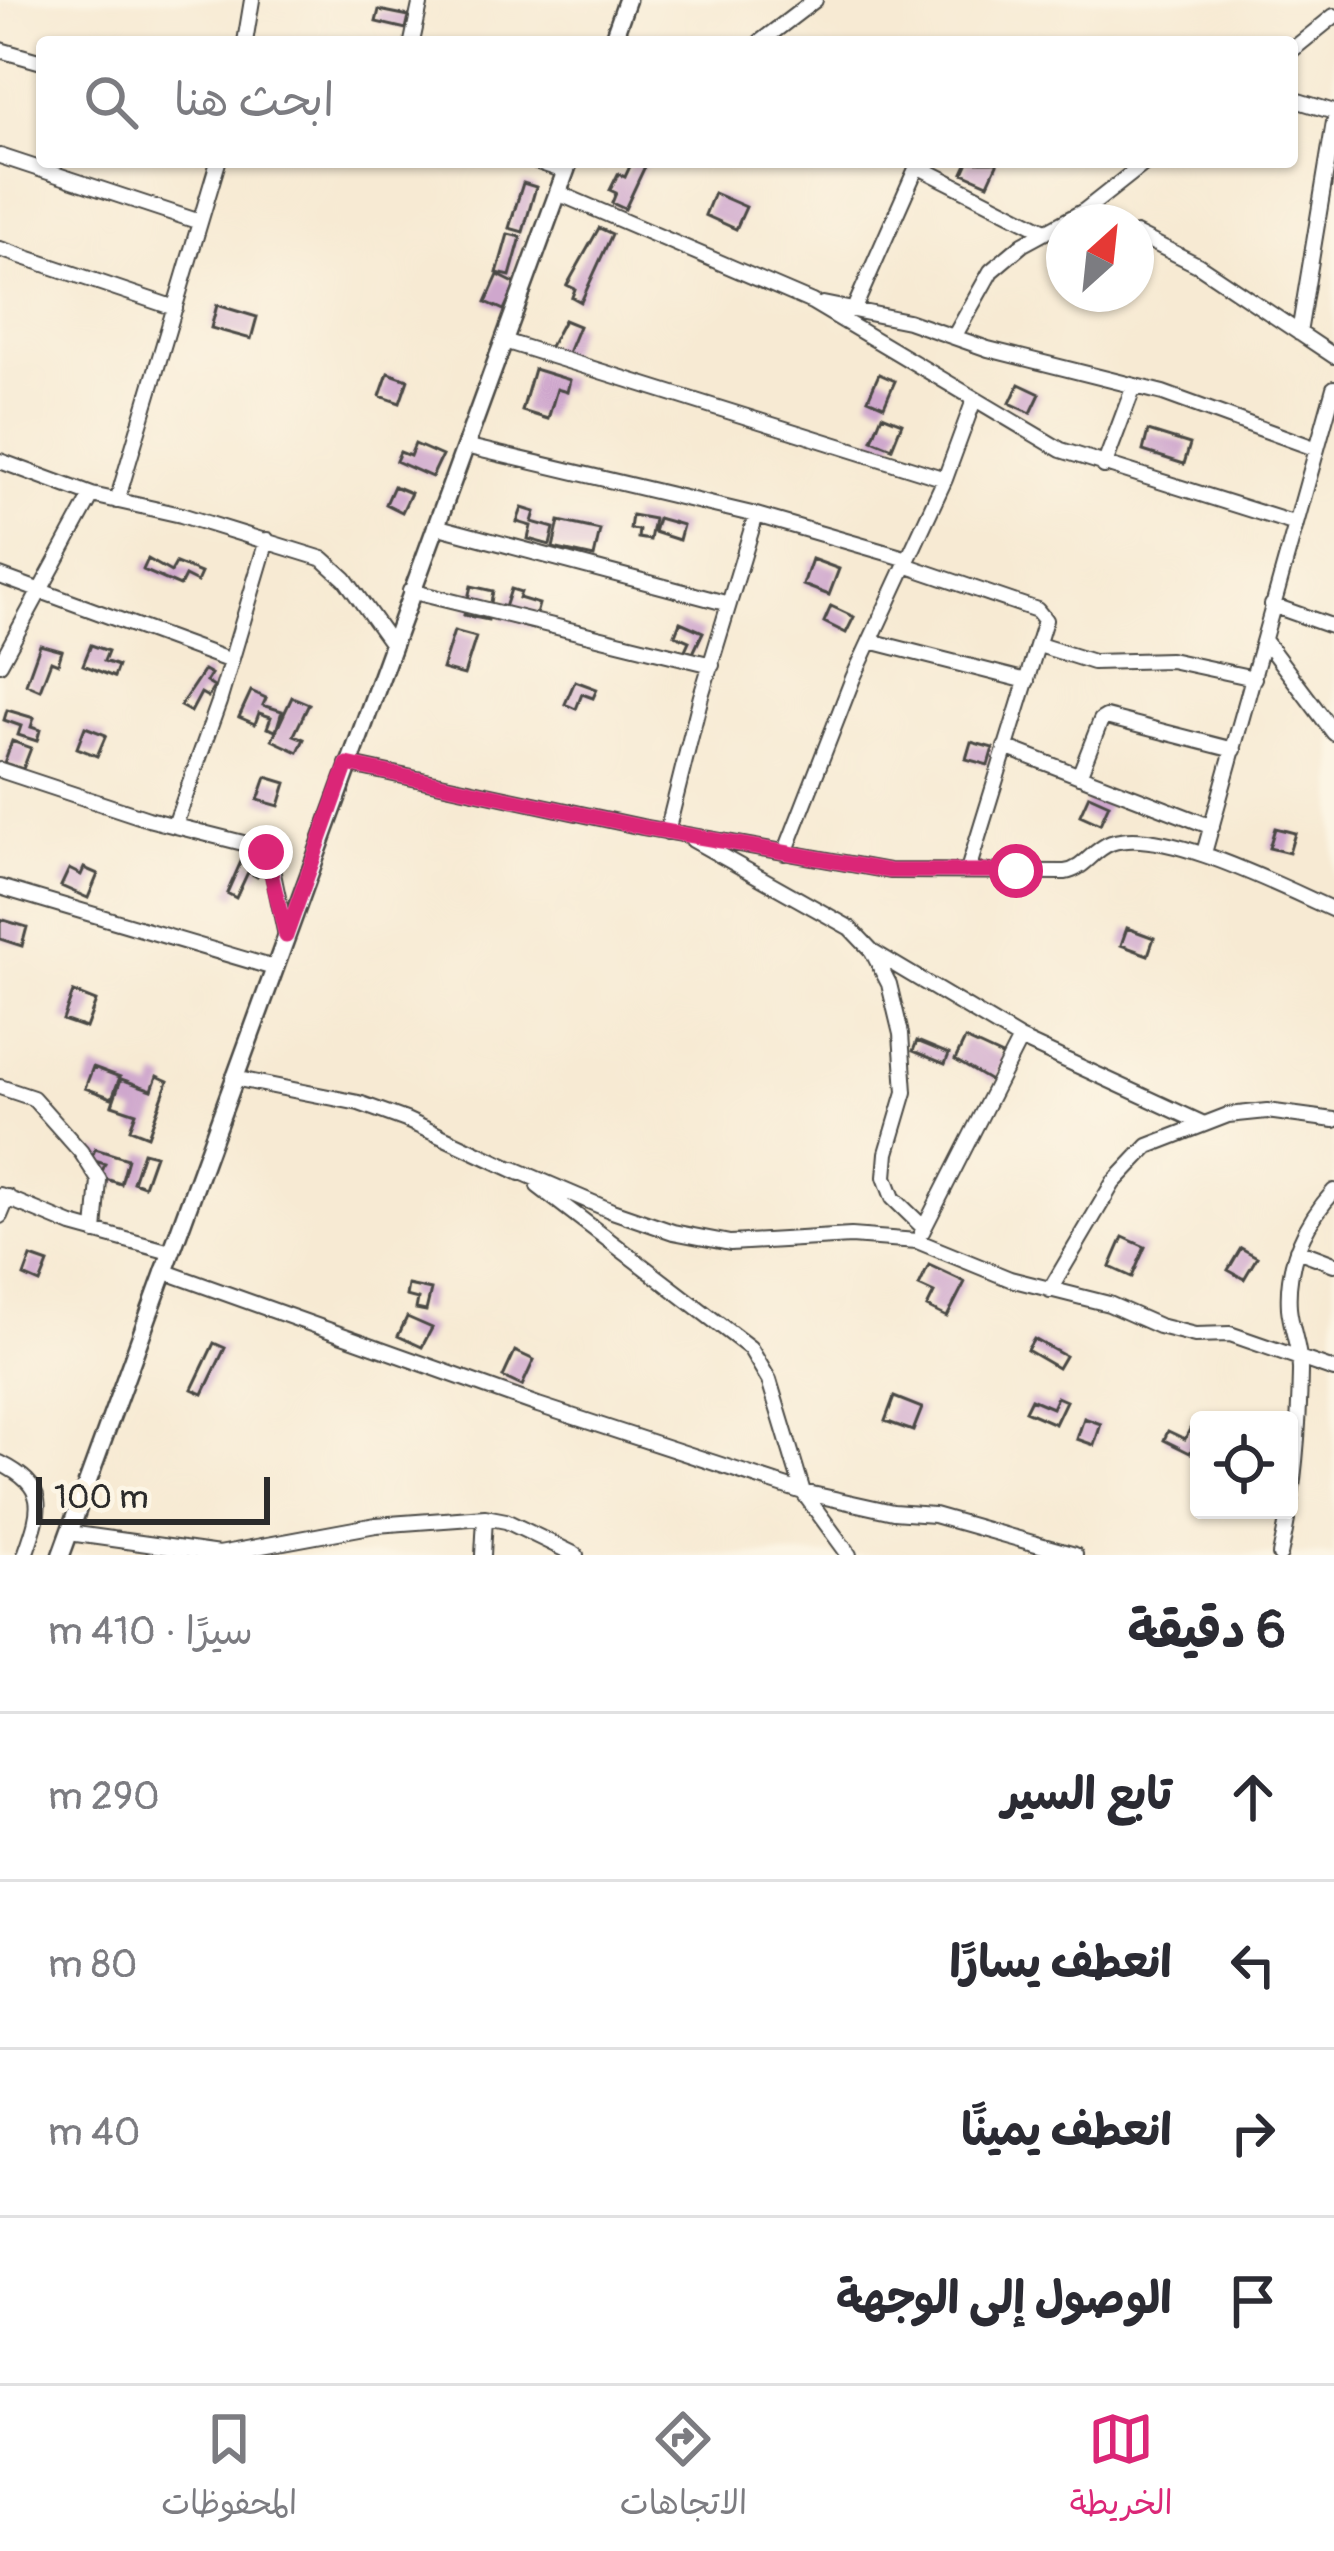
<!DOCTYPE html>
<html lang="ar">
<meta charset="utf-8">
<style>
:root{--surface:#fff;--page:#f2f2f3;--text:#2b2b33;--muted:#7c7c81;--line:#e1e1e2;--accent:#db2777}
body{margin:0;font-family:Pangolin,"Playpen Sans Arabic",sans-serif;background:var(--page);color:var(--text);direction:rtl}
.controls{position:absolute;right:36px;bottom:36px;display:grid;overflow:hidden;border-radius:12px;box-shadow:0 3px 9px #0004}
.controls button{width:108px;height:108px;display:grid;place-items:center;padding:0;border:0;border-bottom:3px solid var(--line);background:var(--surface);color:var(--text);font:60px sans-serif}
.compass{position:absolute;left:1046px;top:204px;width:108px;height:108px;border-radius:50%;background:var(--surface);box-shadow:0 3px 9px #0004;rotate:27deg}
.scale{position:absolute;left:36px;bottom:30px;width:234px;box-sizing:border-box;padding-left:12px;border:6px solid #2b2b2b;border-top:0;font-size:33px;line-height:42px;white-space:nowrap;color:#2b2b2b;-webkit-text-stroke:9px #fcf5e5;paint-order:stroke}
.stop{position:absolute;width:36px;height:36px;margin:-27px;border:9px solid #db2777;border-radius:50%;background:#fff}
.stop.end{background:#db2777;border-color:#fff;box-shadow:0 3px 12px #0008}
.list{margin:0;padding:0;list-style:none}
h2{display:flex;justify-content:space-between;align-items:center;height:156px;margin:0;padding:0 48px;font-size:51px}
h2 small{font-size:39px;font-weight:400;color:var(--muted)}
.list li{display:grid;grid-template-columns:78px 1fr auto;gap:36px;align-items:center;box-sizing:border-box;height:168px;padding:0 48px;border-top:3px solid var(--line)}
.list b{display:block;font-size:45px;white-space:nowrap}
.list em{font-size:39px;font-style:normal;color:var(--muted)}
.icon{flex:none;width:66px;height:66px;fill:none;stroke:currentColor;stroke-width:2;stroke-linecap:round;stroke-linejoin:round}
.map{position:relative;flex:none;width:1334px;height:1555px;overflow:hidden;direction:ltr}
.search{position:absolute;background:var(--surface);box-shadow:0 3px 9px #0004;left:36px;right:36px;top:36px;height:132px;display:flex;align-items:center;gap:30px;box-sizing:border-box;padding:0 42px;border-radius:12px;color:var(--muted);font-size:45px}
.sheet{height:828px;background:var(--surface)}
nav{display:flex;justify-content:space-around;align-items:center;box-sizing:border-box;height:168px;border-top:3px solid var(--line);background:var(--surface);font-size:33px;color:var(--muted)}
nav a{display:grid;justify-items:center;gap:6px}
nav .on{color:var(--accent)}
.map>svg:first-child{display:block}
</style>
<div class="map">
<svg width="1334" height="1555" viewBox="0 0 1334 1555">
<rect width="100%" height="100%" fill="#fcf5e5"/>
<filter id="ink" filterUnits="userSpaceOnUse"><feTurbulence type="fractalNoise" baseFrequency=".00833" numOctaves="2"/><feDisplacementMap in="SourceGraphic" scale="24" xChannelSelector="R" yChannelSelector="G"/><feConvolveMatrix kernelMatrix="1 2 1 2 8 2 1 2 1" color-interpolation-filters="sRGB"/></filter>
<filter id="wash" filterUnits="userSpaceOnUse"><feTurbulence type="fractalNoise" baseFrequency=".004" numOctaves="4" result="noise"/><feDisplacementMap in="SourceGraphic" scale="48" xChannelSelector="R" yChannelSelector="G"/><feGaussianBlur stdDeviation="2.7" result="paint"/><feColorMatrix in="noise" values="0 0 0 0 0 0 0 0 0 0 0 0 0 0 0 0 0 1.4 0 .05"/><feComposite in="paint" operator="in"/></filter>
<g filter="url(#wash)">
<rect width="100%" height="100%" fill="#f7ead3"/>
<g id="blocks">
<!-- building -->
<path fill="#cfa7cd" d="M379 10 409 16 406 29 376 22Z
M632 162H647L625 209 612 203 616 193 610 190 618 174 625 177Z
M968 162H998L988 184 963 173Z
M523 183 536 187 523 232 509 228Z
M714 193 746 207 736 229 705 215Z
M599 228 612 234 581 302 572 297 575 289 567 285Z
M508 234 521 237 510 276 497 273Z
M498 275 516 284 504 310 486 302Z
M217 305 257 317 251 339 211 328Z
M564 320 579 326 565 360 547 352Z
M534 369 570 380 567 392 557 389 548 419 522 411Z
M388 373 408 380 400 403 380 396Z
M879 374 895 381 884 406 868 399Z
M1019 384 1040 394 1031 413 1010 403Z
M882 415 902 423 892 448 872 440Z
M1148 431 1190 444 1184 464 1143 451Z
M415 444 442 456 432 477 396 461 400 452 410 456Z
M394 486 411 493 402 512 386 504Z
M522 508 535 512 532 522 554 528 550 545 528 539 531 526 517 522Z
M632 515 654 519 650 540 638 538 639 530 630 529Z
M658 518 683 525 679 540 654 532Z
M559 521 600 530 594 557 553 548Z
M148 559 171 572 176 563 201 573 197 582 185 576 180 586 143 570Z
M812 559 839 569 829 595 803 585Z
M471 586 493 591 488 620 464 615Z
M511 589 521 592 519 598 539 604 532 629 501 620Z
M831 606 854 617 846 633 824 622Z
M680 622 703 632 693 653 685 650 689 641 675 635Z
M454 631 476 637 464 675 442 669Z
M40 645 62 651 58 664 51 661 40 690 26 684Z
M91 645 108 651 104 661 118 666 114 677 83 665Z
M204 670 211 674 206 682 214 687 208 697 201 693 191 712 180 706Z
M575 681 597 689 593 698 582 694 576 709 565 704Z
M251 691 266 698 263 705 282 711 276 731 292 697 309 704 294 735 304 739 298 752 272 740 276 731 267 728 271 717 259 713 255 724 239 717Z
M7 710 34 718 31 727 40 730 37 741 18 735 21 726 4 720Z
M85 727 106 735 97 756 77 748Z
M12 741 31 748 23 769 4 763Z
M971 742 993 748 988 765 966 759Z
M266 777 286 783 279 806 258 800Z
M1089 795 1109 804 1100 824 1080 815Z
M1275 828 1295 833 1289 853 1269 848Z
M243 857 262 866 257 877 248 872 236 898 227 893Z
M84 868 98 874 88 898 61 886 69 869 81 875Z
M0 919 27 927 22 946 0 939Z
M1127 928 1154 938 1148 955 1121 945Z
M73 992 96 1001 86 1028 63 1020Z
M965 1039 1006 1058 994 1083 955 1060Z
M917 1041 949 1054 945 1064 913 1051Z
M93 1067 120 1077 112 1098 85 1088Z
M157 1076 168 1081 148 1136 130 1129 136 1113 112 1105 121 1079 152 1090Z
M95 1149 128 1159 121 1184 100 1177 105 1164 91 1160Z
M143 1152 155 1155 144 1186 133 1182Z
M1123 1237 1145 1247 1132 1277 1110 1267Z
M1241 1248 1257 1257 1244 1279 1228 1270Z
M31 1257 48 1263 40 1283 24 1276Z
M929 1265 965 1282 947 1317 927 1307 934 1293 919 1286Z
M408 1285 431 1290 426 1311 416 1309 418 1299 406 1296Z
M407 1317 432 1328 422 1347 398 1336Z
M1034 1339 1065 1356 1058 1368 1027 1350Z
M214 1343 225 1348 203 1394 192 1389Z
M515 1351 534 1360 522 1386 503 1377Z
M894 1397 922 1408 913 1431 885 1421Z
M1057 1397 1066 1401 1055 1424 1025 1411 1031 1399 1052 1408Z
M1084 1418 1101 1424 1094 1445 1077 1439Z
M1190 1429 1199 1433 1190 1453 1164 1440 1168 1431 1185 1439Z"/>
</g>
</g>
<g filter="url(#ink)">
<use href="#blocks" fill-opacity="0" stroke="#4a4844" stroke-width="3"/>
<g fill="none" stroke-linecap="round" stroke-linejoin="round">
<!-- minor casing -->
<g stroke="#4a4844" stroke-width="18">
<path id="minor" d="M245 42 252 0
M412 42 421 0
M760 42 815 0
M0 50 42 62
M1292 50 1334 16
M1292 99 1334 112
M0 156 200 222
M538 162 565 171
M919 167 1045 231
M558 193 812 302 1061 450 1296 524
M1084 211 1110 222
M1136 234 1198 265 1334 356
M0 249 175 308
M823 304 908 321 988 349 1163 393 1317 449
M854 309 919 162
M1299 333 1334 122
M954 337 991 271 1023 244 1084 211 1146 162
M504 341 945 479
M465 446 756 515 908 559
M0 461 92 495 181 515 323 559 345 579 391 643
M1104 466 1134 386
M117 501 218 162
M435 526 729 604
M905 565 1037 610 1045 620 968 870
M0 576 231 661
M410 591 712 665
M1272 605 1334 627
M1264 640 1334 733
M870 641 1027 681
M1039 645 1093 662 1170 660 1254 678
M0 664 92 495
M1005 747 1212 827
M347 764 642 827 890 871 1065 872C1085 869 1092 850 1111 843 1162 825 1284 888 1334 910
M0 770 148 819 259 847 270 859 286 936
M1079 776 1101 720 1106 717 1234 750
M175 825 219 702 267 540
M667 832 701 696 756 515
M693 840 850 928 872 951 889 984 901 1034 905 1092 887 1153 885 1177 893 1198 924 1228
M785 853 853 678 945 479 974 400
M1204 853 1334 388
M0 887 274 968
M872 951 1020 1039 1204 1124
M233 1078 359 1103 406 1120 520 1173
M0 1087 33 1098 81 1152 99 1180 95 1232
M514 1169 612 1211 673 1232 730 1243 851 1236 917 1241 1010 1279 1109 1304 1159 1326 1195 1335 1230 1334 1334 1370
M538 1186 750 1348 769 1380 803 1492 849 1555
M0 1195 72 1225 170 1252
M0 1216 8 1197
M922 1232 1020 1039
M1297 1250 1334 1264
M163 1271 538 1405 803 1492 893 1512 934 1515 1075 1555
M1050 1290 1113 1183 1148 1146 1228 1115 1267 1111 1334 1120
M0 1463C50 1488 41 1509 25 1555
M69 1533 219 1554 376 1525 485 1517 506 1521 576 1555
M483 1555 485 1517
M1280 1555C1294 1494 1299 1434 1300 1372 1301 1350 1291 1330 1289 1308 1286 1263 1305 1223 1334 1191"/>
</g>
<!-- tertiary casing -->
<g stroke="#4a4844" stroke-width="21">
<path id="tertiary" d="M612 42 627 0
M61 1555 569 162"/>
</g>
<!-- minor -->
<use href="#minor" stroke="#fff" stroke-width="14"/>
<!-- tertiary -->
<use href="#tertiary" stroke="#fff" stroke-width="16"/>
</g>
</g>
<g fill="none" stroke-linecap="round" stroke-linejoin="round" filter="url(#ink)">
<!-- route -->
<path stroke="#db2777" stroke-width="15" d="M266 852 286 936 347 764 642 827 890 871H1016"/>
</g>
</svg>
<div class="controls">
<button><svg class="icon" aria-label="locate" viewBox="0 0 24 24"><circle cx="12" cy="12" r="6"/><path d="M12 2v4M12 18v4M2 12h4M18 12h4"/></svg></button>
</div>
<svg class="compass" viewBox="-18 -18 36 36"><path d="M0-13l5 13h-10z" fill="#e53935"/><path d="M0 13l5-13h-10z" fill="#7c7c81"/></svg>
<div class="scale">100 m</div>
<div class="stop" style="left:1016px;top:871px"></div>
<div class="stop end" style="left:266px;top:852px"></div>
<div class="search"><svg class="icon" aria-label="search" viewBox="0 0 24 24"><circle cx="10" cy="10" r="6"/><path d="M15 15l6 6"/></svg>ابحث هنا</div>
</div>
<section class="sheet">
<h2>6 دقيقة<small>سيرًا · 410 m</small></h2>
<ul class="list">
<li><svg class="icon" aria-label="ahead" viewBox="0 0 24 24"><path d="M12 20V5M6 11l6-6 6 6"/></svg><div><b>تابع السير</b></div><em>290 m</em></li>
<li><svg class="icon" aria-label="left" viewBox="0 0 24 24"><path d="M17 20v-9H6M10 6l-5 5 5 5"/></svg><div><b>انعطف يسارًا</b></div><em>80 m</em></li>
<li><svg class="icon" aria-label="right" viewBox="0 0 24 24"><path d="M7 20v-9h11M14 6l5 5-5 5"/></svg><div><b>انعطف يمينًا</b></div><em>40 m</em></li>
<li><svg class="icon" aria-label="arrive" viewBox="0 0 24 24"><path d="M6 21V4h12l-3 4 3 4H6"/></svg><div><b>الوصول إلى الوجهة</b></div></li>
</ul>
</section>
<nav>
<a class="on"><svg class="icon" aria-label="map" viewBox="0 0 24 24"><path d="M3 6l6-2 6 2 6-2v14l-6 2-6-2-6 2zM9 4v14M15 6v14"/></svg>الخريطة</a>
<a><svg class="icon" aria-label="directions" viewBox="0 0 24 24"><path d="M12 3l9 9-9 9-9-9zM9 14v-3h6M13 9l2 2-2 2"/></svg>الاتجاهات</a>
<a><svg class="icon" aria-label="saved" viewBox="0 0 24 24"><path d="M7 4h10v16l-5-4-5 4z"/></svg>المحفوظات</a>
</nav>
